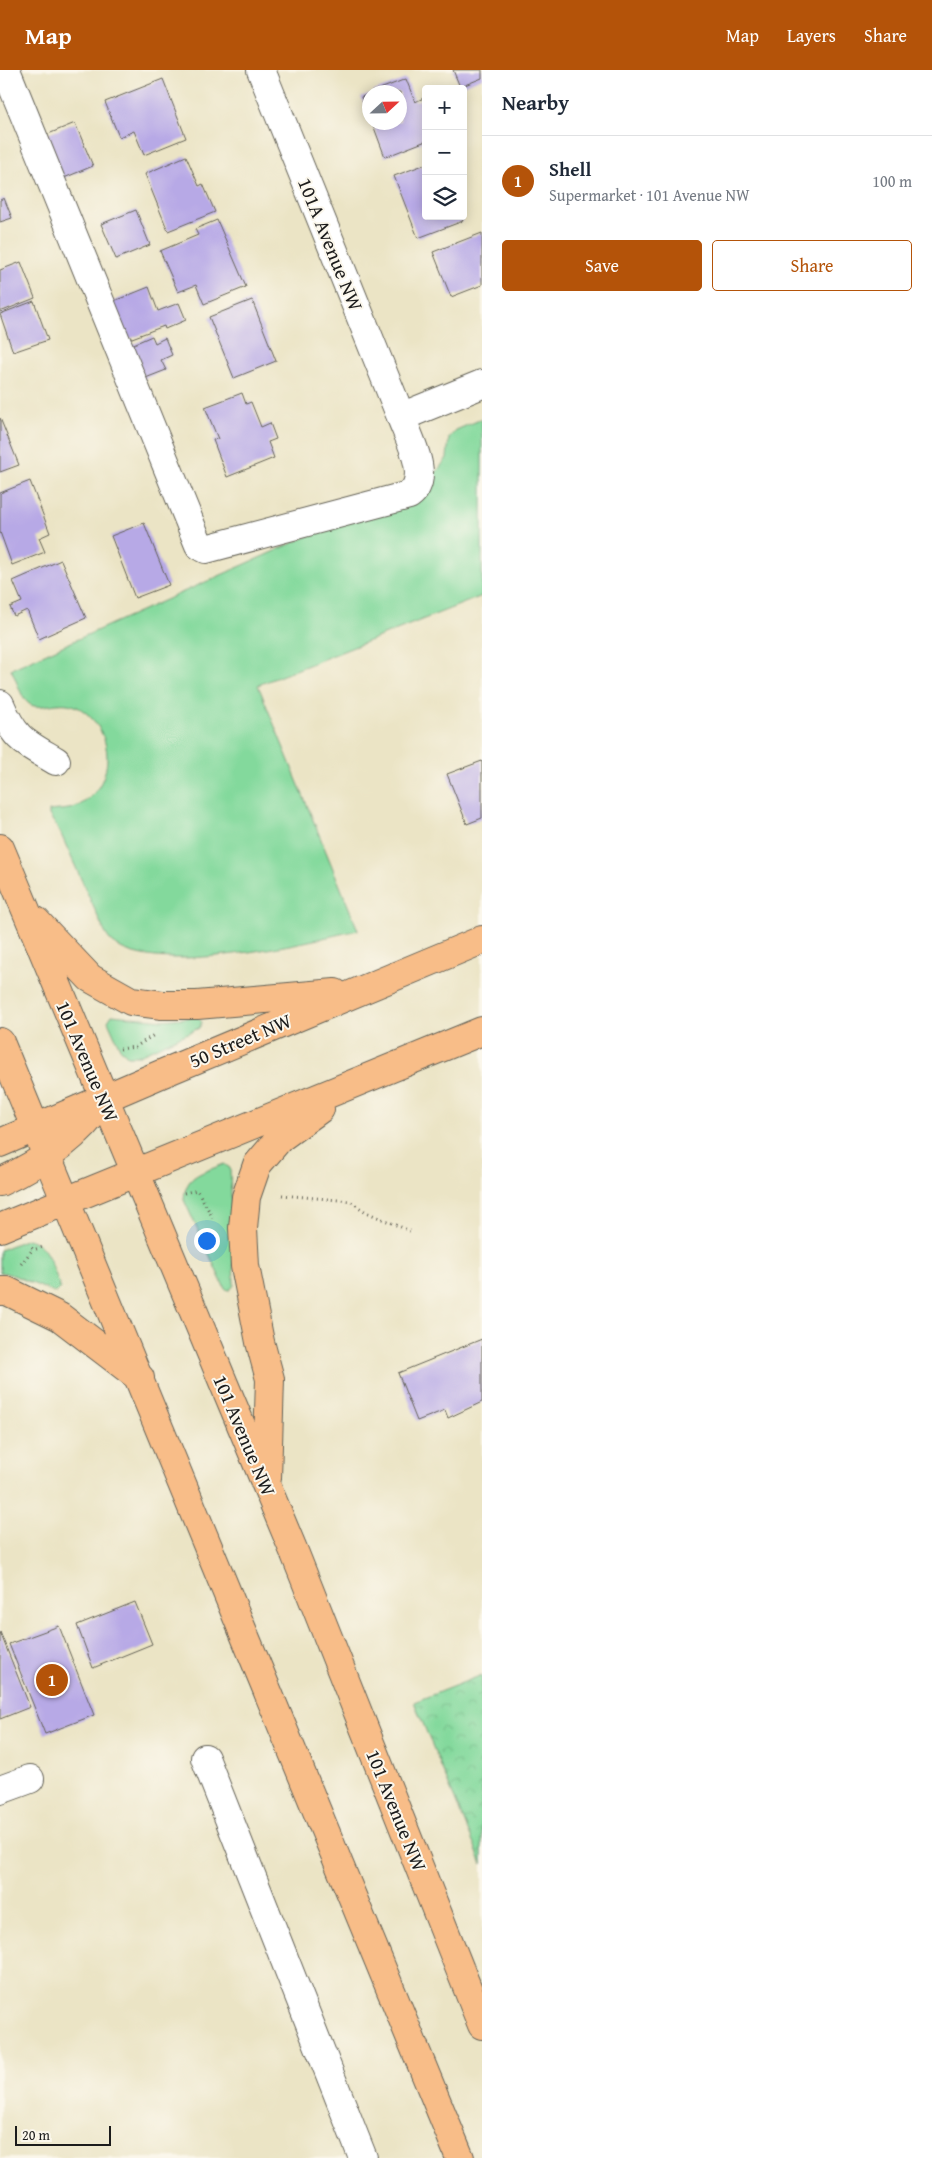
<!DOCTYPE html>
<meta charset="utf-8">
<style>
:root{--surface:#fff;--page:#f2f2f3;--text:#1f2937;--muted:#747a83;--line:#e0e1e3;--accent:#b45309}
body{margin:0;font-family:"Gentium Book Plus",serif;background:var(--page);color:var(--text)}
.controls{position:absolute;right:15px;top:15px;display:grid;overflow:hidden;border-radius:5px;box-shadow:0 2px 12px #0003}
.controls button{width:45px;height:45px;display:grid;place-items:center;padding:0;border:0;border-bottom:1px solid var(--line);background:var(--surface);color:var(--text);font:25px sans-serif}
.compass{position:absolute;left:362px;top:15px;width:45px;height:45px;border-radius:50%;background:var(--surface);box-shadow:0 2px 12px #0003;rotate:68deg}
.scale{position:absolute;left:15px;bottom:12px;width:96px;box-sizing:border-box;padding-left:5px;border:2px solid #1c1c1c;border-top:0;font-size:14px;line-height:18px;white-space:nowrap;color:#1c1c1c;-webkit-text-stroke:4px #fbf7ec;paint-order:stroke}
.you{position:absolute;left:206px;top:1170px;width:18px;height:18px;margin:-12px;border:4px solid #fff;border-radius:50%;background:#1a73e8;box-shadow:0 0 0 8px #1a73e833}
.badge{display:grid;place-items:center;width:32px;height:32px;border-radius:50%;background:var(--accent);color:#fff;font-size:16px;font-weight:700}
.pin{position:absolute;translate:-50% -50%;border:2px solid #fff;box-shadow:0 1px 5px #0006}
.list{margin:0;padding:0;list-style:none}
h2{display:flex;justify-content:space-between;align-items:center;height:65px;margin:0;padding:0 20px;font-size:21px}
h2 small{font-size:16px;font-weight:400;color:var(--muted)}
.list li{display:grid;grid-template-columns:32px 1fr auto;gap:15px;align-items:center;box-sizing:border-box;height:90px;padding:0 20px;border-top:1px solid var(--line)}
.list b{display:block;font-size:19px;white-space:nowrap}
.list p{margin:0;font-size:16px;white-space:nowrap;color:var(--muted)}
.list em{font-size:16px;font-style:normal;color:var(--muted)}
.actions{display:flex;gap:10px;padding:15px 20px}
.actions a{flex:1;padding:11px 0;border:1px solid var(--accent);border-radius:5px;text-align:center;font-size:18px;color:var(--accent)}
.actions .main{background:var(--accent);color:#fff}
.icon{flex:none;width:28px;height:28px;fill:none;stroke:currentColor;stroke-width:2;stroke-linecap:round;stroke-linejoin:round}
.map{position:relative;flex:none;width:482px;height:2088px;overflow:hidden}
header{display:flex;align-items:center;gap:30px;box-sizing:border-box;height:70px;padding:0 25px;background:var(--accent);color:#fff}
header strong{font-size:24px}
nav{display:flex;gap:28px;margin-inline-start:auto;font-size:18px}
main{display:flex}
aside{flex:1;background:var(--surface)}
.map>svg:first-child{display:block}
</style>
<header>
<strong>Map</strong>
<nav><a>Map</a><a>Layers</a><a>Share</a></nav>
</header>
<main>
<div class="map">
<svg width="482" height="2088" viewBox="0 0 482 2088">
<defs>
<pattern id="park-crowns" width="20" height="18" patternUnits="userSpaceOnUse" patternTransform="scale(1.25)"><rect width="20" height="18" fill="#83d99c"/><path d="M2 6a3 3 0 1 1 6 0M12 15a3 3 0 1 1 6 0" fill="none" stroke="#71ba86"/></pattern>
</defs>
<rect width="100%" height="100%" fill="#fbf7ec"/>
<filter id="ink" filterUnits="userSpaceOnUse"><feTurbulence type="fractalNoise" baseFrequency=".02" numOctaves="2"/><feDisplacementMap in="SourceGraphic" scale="10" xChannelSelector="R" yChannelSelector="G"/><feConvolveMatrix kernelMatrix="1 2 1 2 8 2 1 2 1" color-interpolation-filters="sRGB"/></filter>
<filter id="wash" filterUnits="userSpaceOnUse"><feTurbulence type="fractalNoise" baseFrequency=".0096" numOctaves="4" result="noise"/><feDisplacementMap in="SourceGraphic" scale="20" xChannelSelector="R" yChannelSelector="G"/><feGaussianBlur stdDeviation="1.12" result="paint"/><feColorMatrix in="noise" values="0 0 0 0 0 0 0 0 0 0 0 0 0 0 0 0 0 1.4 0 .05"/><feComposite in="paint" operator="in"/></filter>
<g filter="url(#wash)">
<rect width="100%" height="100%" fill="#ebe4c5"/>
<!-- green -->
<path fill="#83d99c" stroke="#507a5c" d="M482 349V526L258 615 358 860C306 872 154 909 112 872 104 865 99 848 94 838 83 813 71 787 60 762L49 745V741C57 740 69 740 76 737 114 718 117 668 85 642 62 623 41 644 28 633 20 626 16 608 11 599L429 412 447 388 449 368 456 360Z
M112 945 162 950 197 947 202 952 199 958 137 986H127L120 978 108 951Z
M224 1094 230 1098 234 1215 230 1220 225 1219 184 1130C185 1104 203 1103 224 1094Z
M27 1169C48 1173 52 1197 59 1214L60 1219 57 1222H53L13 1205 0 1202V1180Z"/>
<!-- park -->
<path fill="url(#park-crowns)" stroke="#507a5c" d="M482 1605V1794L414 1632Z"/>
<g id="blocks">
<!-- building -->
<path fill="#b7a9e6" d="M453 0H482V8L460 17Z
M163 9 186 68 144 85 134 61 119 67 105 32Z
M406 9 415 32 426 27V71L385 87 372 52H400V22H372Z
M370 24V47H369L361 27Z
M75 53 93 96 59 110 41 67Z
M186 86 199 116 203 114 215 142 168 161 145 104Z
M426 94V146H461L463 151 418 168 394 106Z
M4 128 12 148 0 152V130Z
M136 140 150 175 116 189 101 154Z
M217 150 246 217 204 234 196 215 178 222 160 181 198 165 195 159Z
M482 163V215L451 227 433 182Z
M21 192 35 228 0 242V200Z
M149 217 158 241 179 233 186 250 165 259 164 256 124 271 109 233Z
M252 230 276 291 234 308 209 247Z
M34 231 48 270 13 282 0 244Z
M152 266 155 273 165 268 172 285 161 290 166 300 143 309 129 276Z
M242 323 246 334 251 332 261 357 270 353 276 369 268 372 274 388 227 407 213 370 218 369 205 337Z
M0 348 19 395 0 402Z
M30 411 50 463 39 468 45 482 12 495 0 462V423Z
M144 453 169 515 135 528 111 466Z
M61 490 86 548 39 569 27 540 14 546 10 537 22 532 13 511Z
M482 691V748L467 754 447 704Z
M482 1269V1332L448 1348 445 1340 417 1351 398 1303Z
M135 1532 152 1574 93 1598 77 1555Z
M59 1556 94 1645 45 1664 9 1574Z
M0 1562 30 1637 0 1649Z"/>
</g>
</g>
<g filter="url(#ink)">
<use href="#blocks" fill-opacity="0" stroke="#646257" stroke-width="1"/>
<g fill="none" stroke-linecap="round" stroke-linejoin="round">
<!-- minor casing -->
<g stroke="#646257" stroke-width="30">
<path id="minor" d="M6 0 199 475 206 479 409 425C432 408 409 369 401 347L261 0
M401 347 482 314
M0 634C15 670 24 672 56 691
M205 1688 363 2088
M0 1720 30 1709"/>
</g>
<!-- major casing -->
<g stroke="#646257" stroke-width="30">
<path id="major" d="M0 778 295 1484 482 1955
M36 851 90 908 131 931 162 935H197L335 923
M0 972 460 2088
M0 1073 161 1004 482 870
M0 1112C39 1094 78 1068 102 1032
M0 1158 482 961
M0 1221H7L60 1247 140 1308
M267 1408 270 1309 260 1272 245 1196 243 1158 246 1127 257 1095 280 1068 320 1039"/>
</g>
<!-- path -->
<path stroke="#646257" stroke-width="3" stroke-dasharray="1 4" stroke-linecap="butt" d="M120 979 135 977 154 965
M184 1123 197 1120 213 1148
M282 1125 350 1131 366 1142 410 1161
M36 1179 43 1177
M21 1194 33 1179 31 1177"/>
<!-- minor -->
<use href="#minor" stroke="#fff" stroke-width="28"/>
<!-- major -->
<use href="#major" stroke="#f8bd88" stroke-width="28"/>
</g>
</g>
<g text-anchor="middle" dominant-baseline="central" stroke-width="4" stroke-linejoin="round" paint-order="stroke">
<!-- street labels -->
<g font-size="20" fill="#1c1c1c" stroke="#fbf7ec">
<text transform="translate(331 174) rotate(68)">101A Avenue NW</text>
<text transform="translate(240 970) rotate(-23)">50 Street NW</text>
<text transform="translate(88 991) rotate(67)">101 Avenue NW</text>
<text transform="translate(245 1365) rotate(67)">101 Avenue NW</text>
<text transform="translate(397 1740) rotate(68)">101 Avenue NW</text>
</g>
</g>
</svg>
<div class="controls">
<button>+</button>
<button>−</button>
<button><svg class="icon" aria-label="layers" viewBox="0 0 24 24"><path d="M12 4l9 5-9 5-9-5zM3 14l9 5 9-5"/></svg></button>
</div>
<svg class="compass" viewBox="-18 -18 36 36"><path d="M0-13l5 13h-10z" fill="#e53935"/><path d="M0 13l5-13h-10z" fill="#747a83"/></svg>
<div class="scale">20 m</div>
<div class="you"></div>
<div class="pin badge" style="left:52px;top:1610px">1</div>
</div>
<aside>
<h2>Nearby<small></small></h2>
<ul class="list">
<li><span class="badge">1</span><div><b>Shell</b><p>Supermarket · 101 Avenue NW</p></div><em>100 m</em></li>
</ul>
<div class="actions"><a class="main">Save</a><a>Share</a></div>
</aside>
</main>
